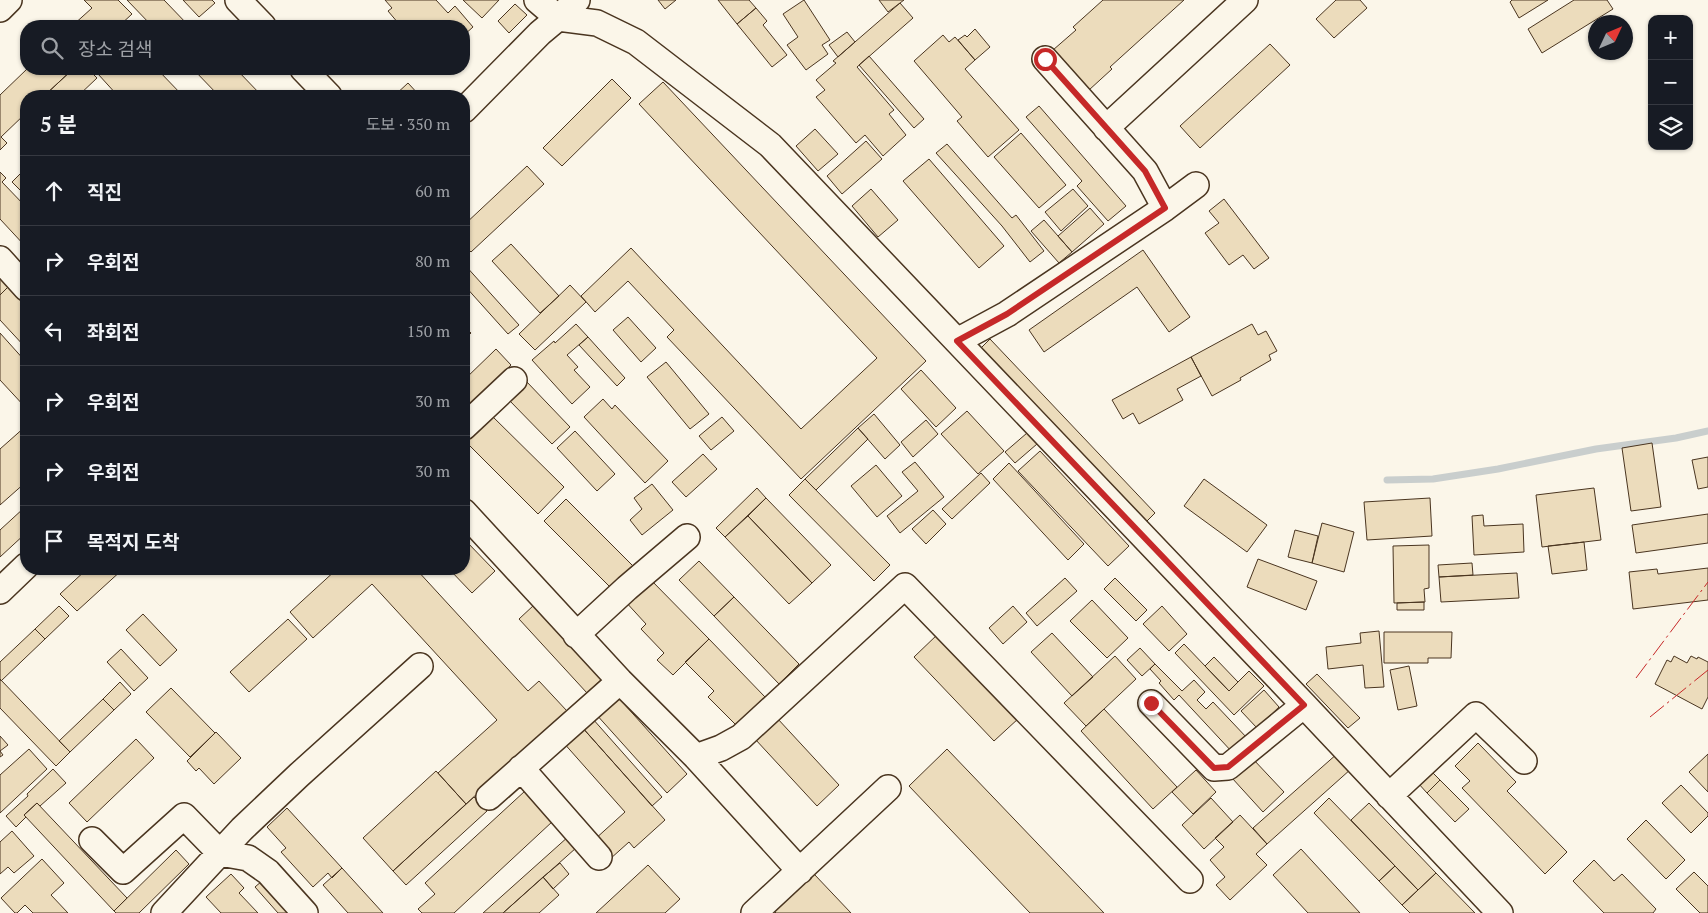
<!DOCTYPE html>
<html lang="ko">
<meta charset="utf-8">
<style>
:root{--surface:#171b24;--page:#242831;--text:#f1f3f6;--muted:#9ea1a6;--line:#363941}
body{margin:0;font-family:"PT Serif","Noto Sans KR",serif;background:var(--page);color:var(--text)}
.controls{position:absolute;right:15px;top:15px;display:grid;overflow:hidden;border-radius:10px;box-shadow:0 1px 4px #0004}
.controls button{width:45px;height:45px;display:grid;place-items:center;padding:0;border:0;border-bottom:1px solid var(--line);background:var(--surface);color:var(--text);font:25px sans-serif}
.compass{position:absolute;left:1588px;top:15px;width:45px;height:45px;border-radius:50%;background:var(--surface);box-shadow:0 1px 4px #0004;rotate:46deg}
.stop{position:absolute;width:15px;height:15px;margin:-11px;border:4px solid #c62828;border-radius:50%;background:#fff}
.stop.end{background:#c62828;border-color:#fff;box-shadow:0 1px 5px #0008}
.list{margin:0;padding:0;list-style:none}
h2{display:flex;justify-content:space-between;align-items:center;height:65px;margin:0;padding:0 20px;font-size:21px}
h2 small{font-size:16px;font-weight:400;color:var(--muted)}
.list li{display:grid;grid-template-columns:32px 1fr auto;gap:15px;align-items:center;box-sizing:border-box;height:70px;padding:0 20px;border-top:1px solid var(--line)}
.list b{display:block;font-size:19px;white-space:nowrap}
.list em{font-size:16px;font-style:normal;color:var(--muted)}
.icon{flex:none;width:28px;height:28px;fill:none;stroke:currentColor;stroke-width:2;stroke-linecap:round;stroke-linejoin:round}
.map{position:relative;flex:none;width:1708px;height:913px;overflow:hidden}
.search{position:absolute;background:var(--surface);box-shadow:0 1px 4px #0004;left:20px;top:20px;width:450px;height:55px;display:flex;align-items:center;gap:12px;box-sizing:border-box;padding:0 18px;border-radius:20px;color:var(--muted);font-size:19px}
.panel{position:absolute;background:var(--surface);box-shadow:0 1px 4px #0004;left:20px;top:90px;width:450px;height:485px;border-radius:20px}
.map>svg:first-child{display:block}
</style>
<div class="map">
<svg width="1708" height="913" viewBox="0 0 1708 913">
<rect width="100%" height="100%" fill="#fbf6e9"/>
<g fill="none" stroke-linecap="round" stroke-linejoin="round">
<!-- stream -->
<path stroke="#c9cecd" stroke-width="7" d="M1387 480 1433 479 1498 469 1596 449 1676 438 1708 431"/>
</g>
<!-- building -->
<path fill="#ecdcbc" stroke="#4a3520" d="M84 0H118L132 14 119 26H72L92 8Z
M127 0H164L189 26H152Z
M183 0H212L215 3 199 17Z
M385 0H436L448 13 455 6 473 27 464 35V26H408L403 21 399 24 388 11 392 8Z
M463 0H499L482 18Z
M658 0H676L665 9Z
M718 0H749L756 8 737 24Z
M804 0 830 40 822 45 828 54 806 70 787 45 798 37 783 14Z
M879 0H904L888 12Z
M1103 0H1184L1110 67 1112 69 1089 90 1053 50 1076 30 1073 27Z
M1336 0H1360L1367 8 1334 38 1316 19Z
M1512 0H1548L1519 18 1510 2Z
M1574 0H1607L1613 9 1542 53 1528 29Z
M900 3 913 18 857 67 894 110 889 114 906 135 883 156 865 135 856 143 816 97 825 90 816 80 836 63 833 61Z
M515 4 527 15 509 33 498 21Z
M756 8 767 21 763 25 787 55 772 67 737 24Z
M975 29 990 47 975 60 958 40 965 35 967 37Z
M847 32 855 42 838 57 829 45Z
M943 35 949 42 955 37 975 60 965 69 1019 130 988 157 957 121 962 117 914 61Z
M1270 44 1290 65 1200 148 1180 126Z
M869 56 924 119 914 128 859 65Z
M27 69H73L44 96H26V113L1 137 7 143 0 150V95Z
M73 69H88L97 78 78 96H44Z
M103 69H157L183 96H118L98 74Z
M193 69H236L262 96H219Z
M612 79 631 98 562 166 543 148Z
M663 82 926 361 801 479 667 337 674 330 628 281 595 312 581 296 631 248 801 429 877 358 639 104Z
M408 83 420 96H394Z
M1039 106 1126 206 1108 221 1077 186 1082 181 1026 117Z
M815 129 838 154 818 171 796 146Z
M1021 133 1066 185 1039 208 994 157Z
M866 141 882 159 842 194 827 176Z
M947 144 1012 218 1016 215 1044 251 1030 262 1002 226 936 153Z
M929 159 1004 246 979 268 903 181Z
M527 166 544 184 471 252 464 245V225Z
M26 168V196L12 182Z
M0 172 6 178 2 182 26 207V247L0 219Z
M871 189 898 220 878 237 852 206Z
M1073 189 1088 206 1061 231 1045 212Z
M1224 199 1269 258 1254 269 1243 255 1229 265 1205 233 1219 223 1209 211Z
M1090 208 1104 224 1072 252 1058 236Z
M1044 220 1072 252 1059 263 1031 231Z
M511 244 559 296 540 313 492 261Z
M1143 250 1190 317 1169 332 1137 287 1044 352 1029 330Z
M464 264 519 325 508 334 464 285Z
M0 279 8 287 0 295Z
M570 285 586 302 535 350 519 334Z
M8 287 26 307V348L0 320V295Z
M628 317 656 348 641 362 613 330Z
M576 324 588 337 567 355 578 367 574 370 590 387 572 404 532 360 554 341 555 343Z
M1252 324 1258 335 1266 331 1277 351 1269 355 1271 360 1240 378 1241 380 1212 396 1191 357Z
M464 326 471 333 464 340Z
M0 333 26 362V408L0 380Z
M588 337 625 378 617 386 579 345Z
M990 339 1155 513 1146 522 981 348Z
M496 349 511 365 466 408 464 405V380Z
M1191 357 1201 376 1177 389 1183 400 1139 424 1133 413 1123 419 1112 400Z
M666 362 709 414 690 429 647 377Z
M921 370 956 408 936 427 901 389Z
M526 381 570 427 552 444 508 399Z
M603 399 612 409 615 405 668 461 645 483 584 417Z
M967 411 1004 451 978 474 941 434Z
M489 413 564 487 538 514 464 440Z
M874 414 900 445 885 459 858 428Z
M722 417 734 431 711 450 699 436Z
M926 420 938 434 913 457 901 442Z
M26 426V482L0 505V449Z
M858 428 868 439 816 490 805 479Z
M575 431 615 474 597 491 557 448Z
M1027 433 1037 444 1015 463 1005 452Z
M1652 443 1661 507 1631 511 1622 448Z
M1040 451 1129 546 1108 566 1018 471Z
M703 454 717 469 686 497 672 482Z
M1708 457V487L1698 489 1692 460Z
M915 462 944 497 900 533 887 516 918 491 902 472Z
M1009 463 1084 544 1068 560 993 479Z
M876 465 902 496 877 517 851 486Z
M981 473 990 483 952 519 942 509Z
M805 479 890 565 874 581 789 495Z
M1204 479 1267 525 1247 552 1184 506Z
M652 484 673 510 642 535 630 520 642 509 634 498Z
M757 488 766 498 725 537 716 528Z
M1594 488 1601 540 1542 547 1536 495Z
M766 498 831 565 812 583 748 516Z
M1430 498 1432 536 1367 540 1364 502Z
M566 499 633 566 611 588 544 521Z
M24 508 26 510V533L0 557V530Z
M933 510 946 524 926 544 912 529Z
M1708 514V543L1636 553 1632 525Z
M1483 515 1484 526 1523 524 1524 552 1474 555 1472 516Z
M748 516 812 583 789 604 725 537Z
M1322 523 1354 532 1344 572 1312 563Z
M1295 530 1318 536 1312 563 1288 557Z
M464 539 495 571 472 593 449 569H464Z
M1584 542 1587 570 1552 574 1548 546Z
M1429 545V588L1424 589 1425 602 1394 603 1393 546Z
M1258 559 1317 581 1306 610 1247 587Z
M699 561 734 597 714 616 679 580Z
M1472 563 1473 575 1439 577 1438 565Z
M1708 568V600L1633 609 1629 572 1657 569 1658 574Z
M87 569H123L77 611 60 594Z
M337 569H416L528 691 539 681 567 711 466 804 438 773 497 720 372 584 313 638 290 612Z
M1517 573 1519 598 1441 602 1439 577Z
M648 577 709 639 673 675 657 660 664 653 641 629 646 624 624 600Z
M1065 578 1077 591 1037 626 1026 613Z
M1115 578 1147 610 1136 621 1104 589Z
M734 597 799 664 779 684 714 616Z
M1092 600 1128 638 1107 658 1070 621Z
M1424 602V610H1397V603Z
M534 605 602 679 587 693 519 619Z
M59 606 69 616 45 639 35 629Z
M1013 606 1027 622 1003 644 989 628Z
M1162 606 1187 634 1169 651 1143 624Z
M143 614 177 650 160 666 126 630Z
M288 619 307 639 249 692 230 672Z
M35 629 45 639 1 681 0 679V662Z
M1379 631 1384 687 1365 688 1363 665 1328 669 1326 647 1361 643 1360 633Z
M1384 632H1452L1451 658H1428V663H1384Z
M939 633 1019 718 994 741 914 657Z
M1052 633 1093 677 1072 696 1031 652Z
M709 639 765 697 736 725 708 697 714 691 685 662Z
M1184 644 1229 691 1249 671 1264 686 1234 715 1175 653Z
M1140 648 1155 664 1142 676 1127 660Z
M121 649 148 678 134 691 107 662Z
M1115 656 1136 679 1086 726 1064 703Z
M1674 656 1687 663 1691 656 1697 659 1698 657 1708 662V697L1702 709 1655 684 1667 660 1671 662Z
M1214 657 1238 682 1229 691 1205 666Z
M1155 664 1182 691 1194 680 1205 692 1197 700 1206 709 1213 702 1248 739 1233 753 1179 695 1174 700 1159 683 1161 681 1150 669Z
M1409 666 1417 706 1398 710 1390 670Z
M1317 674 1360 718 1348 728 1306 684Z
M0 679 70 752 56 766 0 708Z
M120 682 131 694 114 710 103 699Z
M171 688 215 733 190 757 146 712Z
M1264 690 1279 707 1257 728 1241 711Z
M616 695 687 774 667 793 595 713Z
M103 699 114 710 70 752 59 741Z
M1104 709 1177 787 1153 809 1081 731Z
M592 718 662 797 652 806 582 727Z
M777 718 839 785 817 806 755 739Z
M580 725 665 820 634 848 629 842 610 859 594 840 625 812 562 741Z
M216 732 241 758 214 784 199 768 196 771 187 761Z
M0 736 8 745 0 751 3 755 0 757Z
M136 739 154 758 87 822 69 803Z
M1478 743 1516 782 1507 791 1567 852 1545 874 1462 788 1470 781 1455 766Z
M29 749 47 769 0 813V775Z
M947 749 1104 913H1030L909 786Z
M1338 753 1351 769 1267 844 1253 828Z
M1708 754V792L1689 772Z
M1253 759 1284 792 1263 812 1232 778Z
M53 769 66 783 40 806 37 803 24 815 26 817 16 827 6 816 28 796 27 794Z
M1196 770 1216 792 1193 814 1172 792Z
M436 771 466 804 393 871 363 838Z
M1431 771 1440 780 1427 793 1418 783Z
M1440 780 1469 809 1455 822 1427 793Z
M1681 785 1708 813V816L1691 833 1662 803Z
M525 791 553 821 454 913H422L418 909 435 894 425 883Z
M474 797 487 811 406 885 393 871Z
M1211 798 1233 822 1204 849 1182 825Z
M1329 798 1395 866 1379 881 1314 813Z
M37 803 127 898 114 911 24 815Z
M1369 803 1436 873 1418 890 1351 820Z
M287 808 342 868 332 878 328 873 313 887 281 852 286 848 267 827Z
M1240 815 1267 844 1256 854 1267 865 1230 900 1216 885 1225 877 1210 860 1224 847 1215 838Z
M1646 820 1685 860 1666 879 1627 839Z
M12 831 34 856 14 873 8 867 0 874V842Z
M569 836 576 848 503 913H483Z
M1301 849 1360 913H1308L1273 875Z
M176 850 189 864 139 913H116L114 911Z
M42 859 64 883 51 895 68 913H33L25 905 17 913H15L1 898Z
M1594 860 1614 881 1622 874 1656 909 1653 913H1604L1573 881Z
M560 863 569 874 553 889 543 877Z
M648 865 680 899 665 913H596Z
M1395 866 1418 890 1402 905 1379 881Z
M342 868 383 913H348L323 885Z
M1694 872 1708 886V913H1700L1676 889Z
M1436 873 1475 913H1410L1402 905Z
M231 874 244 888 239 893 258 913H221L206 897Z
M814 874 851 913H776L774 911Z
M543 877 559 895 539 913H503Z
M262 881 292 913H278L255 887Z"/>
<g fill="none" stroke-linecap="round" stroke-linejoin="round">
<!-- minor casing -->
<g stroke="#4a3520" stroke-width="28">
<path id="minor" d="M238 0 263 26
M537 0 558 18 577 0
M0 9 9 0
M1045 59 1145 171 1165 208
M303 69 329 96
M464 110 540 33 558 18 597 23 636 42 770 145 1304 705 1500 913
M1106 128 1245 0
M0 259 26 288
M957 341 1007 314 1165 208 1196 185
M464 427 514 380
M464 512 620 681 696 757 721 748 741 737 905 586 1190 880
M0 591 26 566
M576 635 627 588 687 537
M1151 703 1214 768 1228 767 1304 705
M696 757 800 871
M521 768 599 857
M1389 796 1476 715 1524 761
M489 797 620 681
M92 840 123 871 184 816 220 853 248 858 268 872 305 913
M164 913 242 829 299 775 420 666
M754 913 888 788"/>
</g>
<!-- minor -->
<use href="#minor" stroke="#fbf6e9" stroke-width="25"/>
<!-- power -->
<path stroke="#c62828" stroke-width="1" stroke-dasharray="18 4 2.5 4" stroke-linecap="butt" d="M1636 678 1708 582
M1650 717 1708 670"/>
</g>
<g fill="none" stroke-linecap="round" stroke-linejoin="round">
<!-- route -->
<path stroke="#c62828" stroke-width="6" d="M1045 59 1145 171 1165 208 1007 314 957 341 1304 705 1228 767 1214 768 1151 703"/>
</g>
</svg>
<div class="controls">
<button>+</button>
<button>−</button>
<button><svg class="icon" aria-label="layers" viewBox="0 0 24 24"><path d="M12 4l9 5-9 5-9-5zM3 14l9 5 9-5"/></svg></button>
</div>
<svg class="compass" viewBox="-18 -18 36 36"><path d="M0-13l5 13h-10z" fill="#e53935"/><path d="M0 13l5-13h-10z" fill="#9ea1a6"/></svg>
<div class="stop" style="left:1045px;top:59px"></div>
<div class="stop end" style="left:1151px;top:703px"></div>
<div class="search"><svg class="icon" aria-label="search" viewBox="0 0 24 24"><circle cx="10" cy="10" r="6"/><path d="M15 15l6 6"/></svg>장소 검색</div>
<section class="panel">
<h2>5 분<small>도보 · 350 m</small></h2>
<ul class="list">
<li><svg class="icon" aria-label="ahead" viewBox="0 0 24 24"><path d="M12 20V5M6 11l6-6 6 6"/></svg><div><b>직진</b></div><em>60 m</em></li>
<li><svg class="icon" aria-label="right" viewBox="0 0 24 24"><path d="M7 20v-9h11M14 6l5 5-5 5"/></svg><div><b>우회전</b></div><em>80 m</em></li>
<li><svg class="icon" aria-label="left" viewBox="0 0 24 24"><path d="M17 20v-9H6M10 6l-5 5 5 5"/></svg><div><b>좌회전</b></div><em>150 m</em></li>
<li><svg class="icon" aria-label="right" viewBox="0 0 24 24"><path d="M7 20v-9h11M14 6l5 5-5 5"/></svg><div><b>우회전</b></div><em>30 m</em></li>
<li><svg class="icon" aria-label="right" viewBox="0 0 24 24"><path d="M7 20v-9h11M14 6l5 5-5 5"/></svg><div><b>우회전</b></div><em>30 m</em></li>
<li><svg class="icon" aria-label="arrive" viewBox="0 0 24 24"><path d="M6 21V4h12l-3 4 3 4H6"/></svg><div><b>목적지 도착</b></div></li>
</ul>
</section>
</div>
